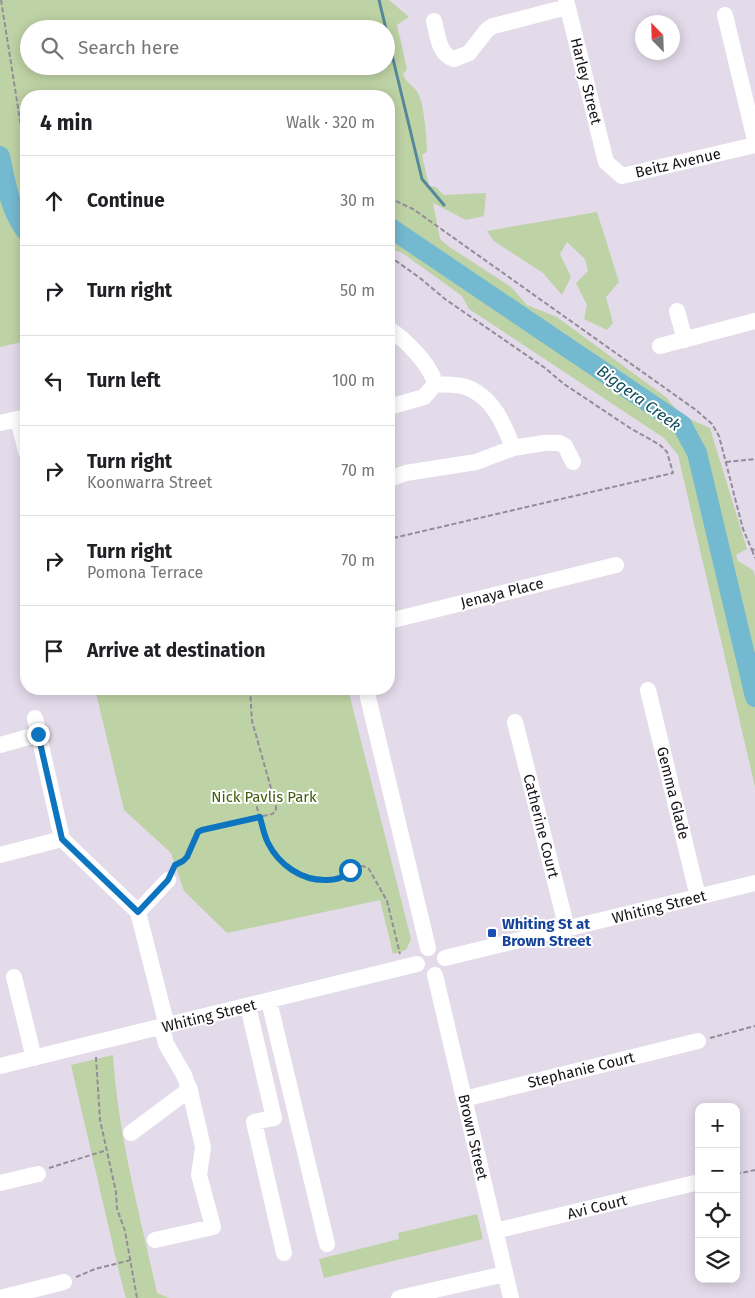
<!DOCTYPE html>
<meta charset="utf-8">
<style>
:root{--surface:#fff;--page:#f6f6f6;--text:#202124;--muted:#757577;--line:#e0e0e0}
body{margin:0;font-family:"Fira Sans",sans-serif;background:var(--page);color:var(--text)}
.controls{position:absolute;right:15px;bottom:15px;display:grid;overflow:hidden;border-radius:10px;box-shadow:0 2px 12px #0003}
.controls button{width:45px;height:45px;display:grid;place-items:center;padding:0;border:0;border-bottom:1px solid var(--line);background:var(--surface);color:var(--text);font:25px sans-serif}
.compass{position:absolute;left:635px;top:15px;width:45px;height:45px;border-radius:50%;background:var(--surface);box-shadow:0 2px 12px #0003;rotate:337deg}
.stop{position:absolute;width:15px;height:15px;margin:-11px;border:4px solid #0d75c0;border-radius:50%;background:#fff}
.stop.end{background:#0d75c0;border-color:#fff;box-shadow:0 1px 5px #0008}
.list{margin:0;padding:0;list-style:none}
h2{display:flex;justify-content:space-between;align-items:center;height:65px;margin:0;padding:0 20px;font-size:21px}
h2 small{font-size:16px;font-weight:400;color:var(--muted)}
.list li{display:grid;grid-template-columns:32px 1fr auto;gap:15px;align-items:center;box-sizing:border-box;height:90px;padding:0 20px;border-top:1px solid var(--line)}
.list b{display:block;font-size:19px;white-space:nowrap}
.list p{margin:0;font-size:16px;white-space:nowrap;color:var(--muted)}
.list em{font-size:16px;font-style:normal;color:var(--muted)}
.icon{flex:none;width:28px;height:28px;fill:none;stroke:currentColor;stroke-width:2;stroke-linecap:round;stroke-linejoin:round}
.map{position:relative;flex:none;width:755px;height:1298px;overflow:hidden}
.search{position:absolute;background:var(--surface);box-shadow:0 2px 12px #0003;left:20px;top:20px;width:375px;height:55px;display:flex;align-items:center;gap:12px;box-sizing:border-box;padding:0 18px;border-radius:28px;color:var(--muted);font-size:19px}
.panel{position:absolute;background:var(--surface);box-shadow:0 2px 12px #0003;left:20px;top:90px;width:375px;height:605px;border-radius:20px}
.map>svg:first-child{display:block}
</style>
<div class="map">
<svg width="755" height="1298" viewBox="0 0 755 1298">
<rect width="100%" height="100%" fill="#e3daea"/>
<!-- green -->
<path fill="#bed3a5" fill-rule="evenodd" d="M0 0H389L409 17 397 25 407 69 403 74C405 82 413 85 418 93 424 103 427 140 427 152L422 155 429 186 436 187 444 195 486 193 484 216 466 220 433 203 440 239 448 246 511 287 527 305 557 317 667 398C677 414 693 421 710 428L747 549 736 555 738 561 753 570 755 576V787L678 455 664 438 469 309 462 296 401 252 394 250 389 252V96H26V341L0 347ZM29 29H386V66H29Z
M597 212 619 282 606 297 613 323 607 330 584 319 587 305 576 283 588 271 585 259 567 242 560 254 571 277 562 295 543 273 494 241 487 231Z
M111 689H348L411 939 406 950 393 954 380 900 227 933 184 891 171 853 124 810 96 693Z
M113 1055C118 1136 140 1214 157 1293L169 1298H126L119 1272 71 1065Z
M477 1214 483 1239 324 1278 319 1259 399 1239 398 1233Z"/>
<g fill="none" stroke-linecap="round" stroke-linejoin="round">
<!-- stream -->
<path stroke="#578899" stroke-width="3" d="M379 0 386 29
M386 30 422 179 444 205"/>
<!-- river -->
<path stroke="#73b9d0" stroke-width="20" d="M0 156C5 181 10 210 26 231
M389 227 682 425 697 453 755 697"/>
<!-- path -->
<path stroke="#948d99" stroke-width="2" stroke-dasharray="5 2.5" stroke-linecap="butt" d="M1 0 23 139V167L26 178
M389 198 413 209 696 410 712 424 719 436 743 529 752 550 755 549
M389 256 420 278 445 299 545 368 564 384 630 428 660 445 667 452 673 473 389 539
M726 462 755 459
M752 550 755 558
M255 799C259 814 261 831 268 844 282 869 315 891 343 876 352 871 358 861 369 869L387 901 400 954
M173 869C176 863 182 864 186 859 192 850 192 837 202 830L272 814 276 811V806L252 721 250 689
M710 1038 755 1026
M96 1057 100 1120 116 1192 117 1209 125 1231 137 1298
M49 1168 107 1150
M736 1174 755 1170
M76 1277 95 1269 131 1260"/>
<!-- minor -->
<path stroke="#fff" stroke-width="16" d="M566 0 606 162 622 176 755 145
M725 15 755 140
M434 21C438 35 438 54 454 59L469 53 487 30 493 26 567 7
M677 311 685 340
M389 329C405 339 431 365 435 384L424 397 389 407
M660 346 755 321
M435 384C444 385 457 384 466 387 493 397 504 424 513 448
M18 419 26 451
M0 423 26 417
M389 479 406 473 476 462 513 448 544 443H559L565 446 573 462
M389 621 616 565
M366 689 428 948
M648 690 698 897
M35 718 62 839
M515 722 567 929
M0 745 39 734
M0 855 62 839 138 912 167 1026
M138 912 168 880
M445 958 755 883
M435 975 511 1298
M14 977 34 1058
M269 1001 327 1244
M248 1006 274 1118 254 1122 284 1253
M0 1066 417 964
M464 1099 698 1041
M131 1133 190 1089
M0 1183 38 1174
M495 1231 699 1182
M155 1240 213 1227 199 1175 203 1147 190 1091 184 1075 166 1044 162 1027
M0 1298 64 1282
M399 1298 505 1274"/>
</g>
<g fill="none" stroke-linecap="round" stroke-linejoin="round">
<!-- route -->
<path stroke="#0d75c0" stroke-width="6" d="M38 734 62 839 138 912 168 880 175 865 183 861 187 857 198 832 202 830 260 817C262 825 264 835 268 843 279 865 302 881 327 880 336 880 345 877 350 870"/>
</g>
<!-- markers -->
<rect fill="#1a4fb4" stroke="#fff" stroke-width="2" x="487" y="928" width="10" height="10" rx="2.5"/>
<g text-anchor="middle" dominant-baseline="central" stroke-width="4" stroke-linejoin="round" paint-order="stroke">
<!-- street labels -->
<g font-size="15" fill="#171419" stroke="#fff">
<text transform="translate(586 81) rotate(76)">Harley Street</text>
<text transform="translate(678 163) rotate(-13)">Beitz Avenue</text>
<text transform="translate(502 593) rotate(-14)">Jenaya Place</text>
<text transform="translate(673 793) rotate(76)">Gemma Glade</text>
<text transform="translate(541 826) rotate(76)">Catherine Court</text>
<text transform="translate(659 907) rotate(-14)">Whiting Street</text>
<text transform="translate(209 1016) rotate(-14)">Whiting Street</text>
<text transform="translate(581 1070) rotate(-14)">Stephanie Court</text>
<text transform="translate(473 1137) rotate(77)">Brown Street</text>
<text transform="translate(597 1207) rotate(-14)">Avi Court</text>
</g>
<!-- park labels -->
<g font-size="15" fill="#425c0b" stroke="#fff">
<text x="264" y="797">Nick Pavlis Park</text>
</g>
<!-- transit labels -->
<g font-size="15" font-weight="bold" fill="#164399" stroke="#fff" text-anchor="start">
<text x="502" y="924">Whiting St at<tspan x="502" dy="17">Brown Street</tspan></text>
</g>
<!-- water labels -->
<g font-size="16" font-style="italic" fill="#114d5e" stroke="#fff">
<text transform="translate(639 398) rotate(36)">Biggera Creek</text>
</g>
</g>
</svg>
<div class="controls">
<button>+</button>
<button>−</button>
<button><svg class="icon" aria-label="locate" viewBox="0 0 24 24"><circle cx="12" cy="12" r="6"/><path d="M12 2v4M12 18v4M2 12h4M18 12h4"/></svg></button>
<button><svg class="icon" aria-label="layers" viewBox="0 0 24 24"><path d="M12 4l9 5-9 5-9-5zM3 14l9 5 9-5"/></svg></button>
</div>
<svg class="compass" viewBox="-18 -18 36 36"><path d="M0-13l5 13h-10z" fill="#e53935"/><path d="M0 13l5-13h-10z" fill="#757577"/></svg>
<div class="stop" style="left:350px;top:870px"></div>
<div class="stop end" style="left:38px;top:734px"></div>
<div class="search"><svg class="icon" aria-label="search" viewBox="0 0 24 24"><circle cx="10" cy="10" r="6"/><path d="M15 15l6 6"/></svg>Search here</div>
<section class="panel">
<h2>4 min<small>Walk · 320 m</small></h2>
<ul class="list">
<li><svg class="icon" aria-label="ahead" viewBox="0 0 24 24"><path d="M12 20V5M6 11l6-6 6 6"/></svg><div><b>Continue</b></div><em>30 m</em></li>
<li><svg class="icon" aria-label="right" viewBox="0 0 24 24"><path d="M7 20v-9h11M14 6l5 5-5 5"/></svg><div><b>Turn right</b></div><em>50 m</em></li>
<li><svg class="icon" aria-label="left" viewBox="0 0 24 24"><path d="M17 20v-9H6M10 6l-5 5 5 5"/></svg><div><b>Turn left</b></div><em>100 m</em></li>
<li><svg class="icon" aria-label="right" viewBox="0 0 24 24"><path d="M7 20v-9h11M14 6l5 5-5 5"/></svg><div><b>Turn right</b><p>Koonwarra Street</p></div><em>70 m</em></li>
<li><svg class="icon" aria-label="right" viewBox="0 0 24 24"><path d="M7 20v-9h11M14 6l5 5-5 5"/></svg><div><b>Turn right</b><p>Pomona Terrace</p></div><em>70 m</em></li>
<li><svg class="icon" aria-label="arrive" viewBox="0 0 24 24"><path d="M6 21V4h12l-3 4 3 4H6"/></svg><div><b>Arrive at destination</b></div></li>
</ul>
</section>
</div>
